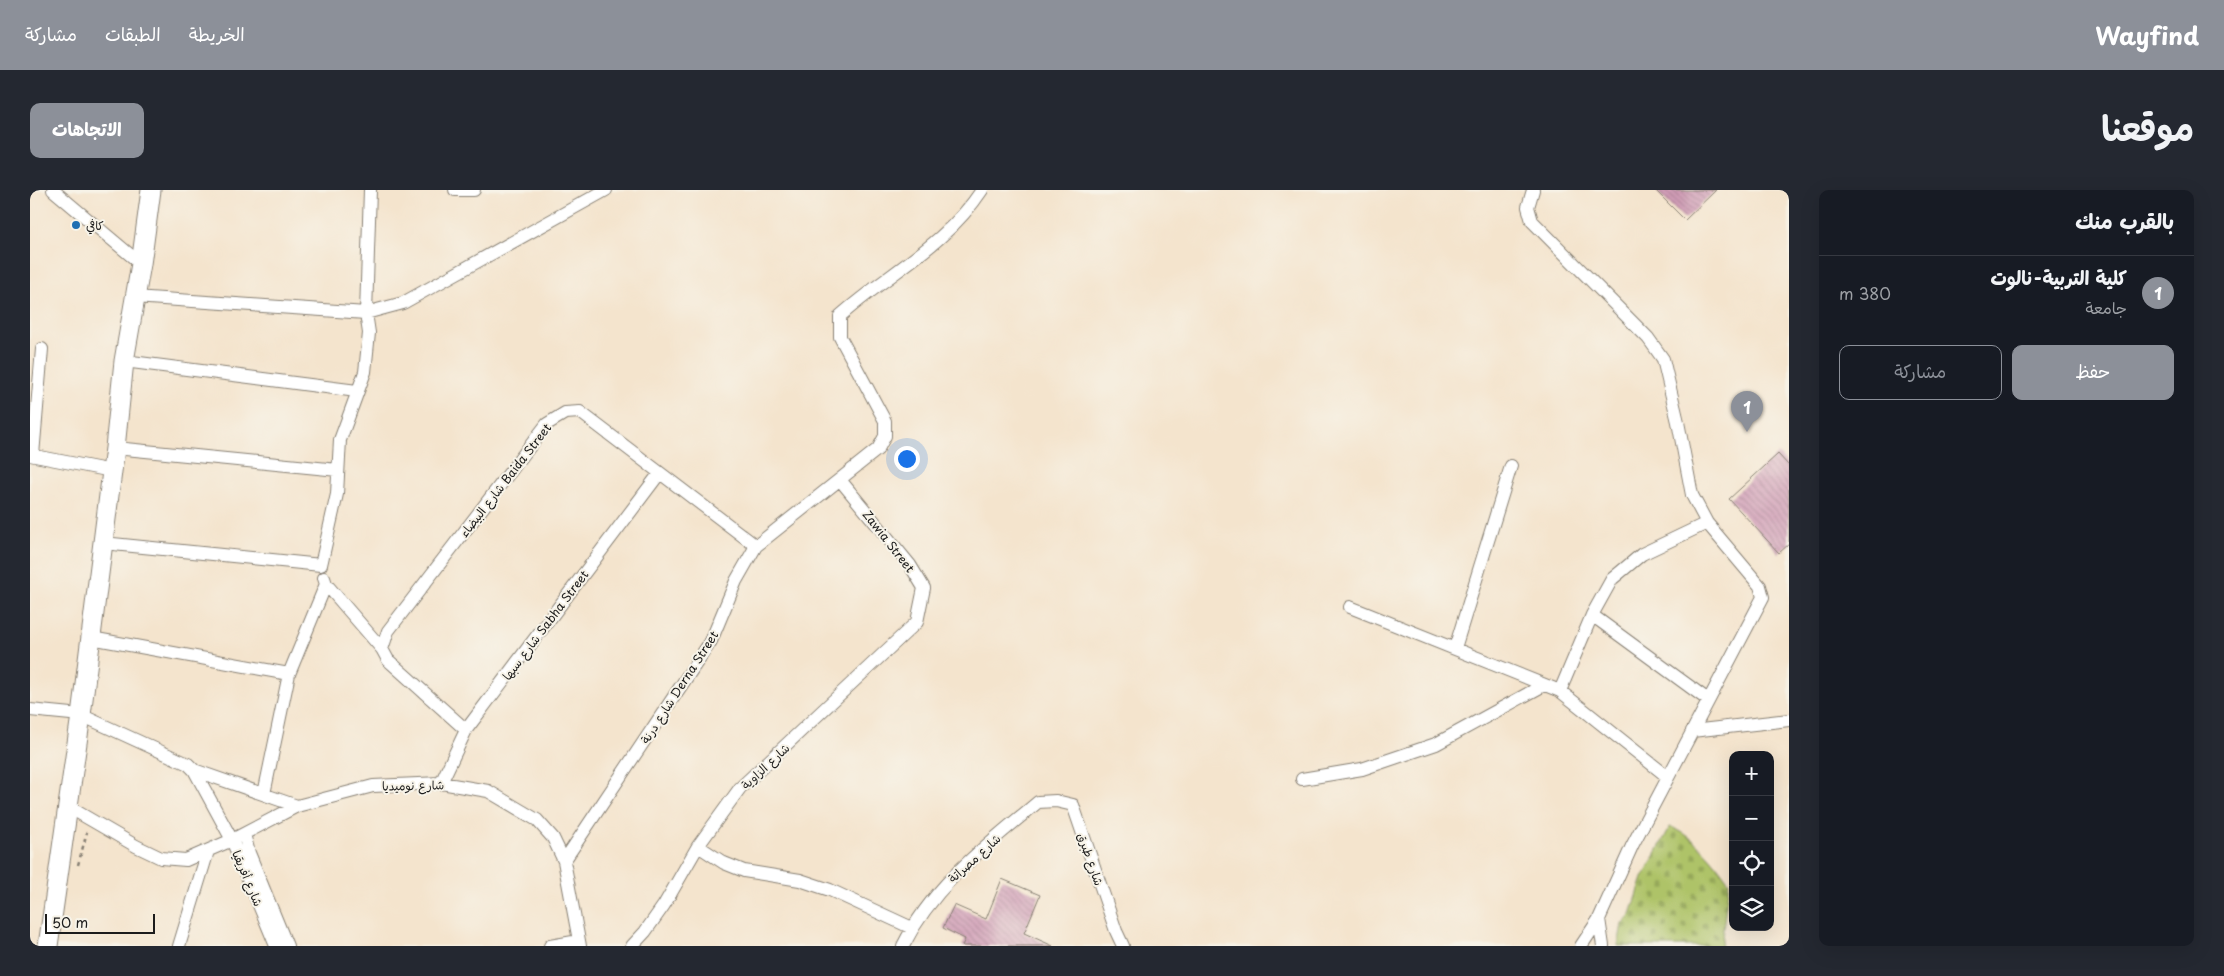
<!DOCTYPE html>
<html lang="ar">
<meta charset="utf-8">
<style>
:root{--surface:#171b24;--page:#242831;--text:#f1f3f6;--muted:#9ea1a6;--line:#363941;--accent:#8c9099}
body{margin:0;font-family:"Playpen Sans","Playpen Sans Arabic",sans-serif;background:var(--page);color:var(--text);direction:rtl}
.controls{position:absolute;right:15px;bottom:15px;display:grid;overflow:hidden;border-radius:10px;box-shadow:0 5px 20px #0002}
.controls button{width:45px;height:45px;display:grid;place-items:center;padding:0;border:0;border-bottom:1px solid var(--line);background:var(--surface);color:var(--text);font:25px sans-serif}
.scale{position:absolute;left:15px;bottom:12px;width:110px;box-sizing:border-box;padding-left:5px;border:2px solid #1c1c1c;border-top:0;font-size:14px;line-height:18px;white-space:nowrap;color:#1c1c1c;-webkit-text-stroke:4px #f7f3e8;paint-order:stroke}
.you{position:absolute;left:876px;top:268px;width:18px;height:18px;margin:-12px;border:4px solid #fff;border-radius:50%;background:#1a73e8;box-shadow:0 0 0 8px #1a73e833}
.badge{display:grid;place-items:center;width:32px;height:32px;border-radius:50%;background:var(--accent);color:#fff;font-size:16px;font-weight:700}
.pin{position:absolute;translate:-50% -41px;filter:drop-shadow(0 1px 2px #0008)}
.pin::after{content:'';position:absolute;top:26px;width:18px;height:15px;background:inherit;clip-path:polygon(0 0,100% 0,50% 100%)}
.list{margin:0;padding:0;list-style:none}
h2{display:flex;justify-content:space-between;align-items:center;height:65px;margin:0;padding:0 20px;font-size:21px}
h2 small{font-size:16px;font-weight:400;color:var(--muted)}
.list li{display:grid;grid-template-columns:32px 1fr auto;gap:15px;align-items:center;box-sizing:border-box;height:75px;padding:0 20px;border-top:1px solid var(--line)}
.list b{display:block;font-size:19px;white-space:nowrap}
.list p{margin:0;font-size:16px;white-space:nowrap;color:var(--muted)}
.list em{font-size:16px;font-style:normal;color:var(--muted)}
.actions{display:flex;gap:10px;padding:15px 20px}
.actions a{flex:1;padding:11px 0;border:1px solid var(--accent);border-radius:10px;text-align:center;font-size:18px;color:var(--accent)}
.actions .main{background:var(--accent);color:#fff}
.icon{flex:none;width:28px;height:28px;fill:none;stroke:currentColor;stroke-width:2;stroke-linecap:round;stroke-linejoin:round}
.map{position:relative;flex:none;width:1759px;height:756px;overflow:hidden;direction:ltr;border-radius:10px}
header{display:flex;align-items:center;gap:30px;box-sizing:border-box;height:70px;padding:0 25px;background:var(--accent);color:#fff}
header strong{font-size:24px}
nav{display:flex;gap:28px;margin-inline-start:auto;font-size:18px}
.intro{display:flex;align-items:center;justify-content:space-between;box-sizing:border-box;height:120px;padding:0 30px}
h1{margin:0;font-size:35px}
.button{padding:12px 22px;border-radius:10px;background:var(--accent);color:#fff;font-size:18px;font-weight:700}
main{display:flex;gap:30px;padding:0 30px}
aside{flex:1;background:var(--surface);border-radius:10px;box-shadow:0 5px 20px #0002}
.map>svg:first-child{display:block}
</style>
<header>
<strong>Wayfind</strong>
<nav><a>الخريطة</a><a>الطبقات</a><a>مشاركة</a></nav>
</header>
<div class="intro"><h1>موقعنا</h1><a class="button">الاتجاهات</a></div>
<main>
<aside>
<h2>بالقرب منك<small></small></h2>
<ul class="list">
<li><span class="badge">1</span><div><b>كلية التربية-نالوت</b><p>جامعة</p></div><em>380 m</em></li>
</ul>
<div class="actions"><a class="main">حفظ</a><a>مشاركة</a></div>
</aside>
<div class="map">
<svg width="1759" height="756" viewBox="0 0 1759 756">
<defs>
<pattern id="cemetery-stones" width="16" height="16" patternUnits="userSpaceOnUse" patternTransform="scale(1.25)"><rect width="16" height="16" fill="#aec368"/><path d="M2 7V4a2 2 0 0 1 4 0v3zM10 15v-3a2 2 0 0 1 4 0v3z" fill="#95a75a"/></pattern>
<pattern id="building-back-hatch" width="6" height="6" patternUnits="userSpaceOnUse" patternTransform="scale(1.25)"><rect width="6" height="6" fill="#d09cb6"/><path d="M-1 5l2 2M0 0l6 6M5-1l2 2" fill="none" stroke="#a87e93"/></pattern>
</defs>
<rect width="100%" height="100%" fill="#f7f3e8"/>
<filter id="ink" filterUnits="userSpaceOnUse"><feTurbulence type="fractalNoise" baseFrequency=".02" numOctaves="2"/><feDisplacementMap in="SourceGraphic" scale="10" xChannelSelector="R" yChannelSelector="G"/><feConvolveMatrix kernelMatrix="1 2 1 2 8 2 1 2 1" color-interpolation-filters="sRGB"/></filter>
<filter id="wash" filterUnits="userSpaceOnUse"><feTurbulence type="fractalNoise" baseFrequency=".0096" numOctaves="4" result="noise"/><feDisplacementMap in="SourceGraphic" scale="20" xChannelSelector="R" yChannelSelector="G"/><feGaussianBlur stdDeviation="1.12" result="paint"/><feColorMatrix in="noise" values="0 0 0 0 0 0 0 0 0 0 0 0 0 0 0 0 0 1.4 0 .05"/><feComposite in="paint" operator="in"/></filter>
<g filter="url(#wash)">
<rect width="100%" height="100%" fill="#f4e4cd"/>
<!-- cemetery -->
<path fill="url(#cemetery-stones)" stroke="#657042" d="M1640 637C1662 643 1686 673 1699 692L1691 756H1588L1592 734 1601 724 1613 688Z"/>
<g id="blocks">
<!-- building -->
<path fill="url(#building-back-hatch)" d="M1625 0H1686L1655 30Z
M1748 264 1759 276V354L1749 363 1699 309Z
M972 689 1010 705 994 743 1023 756H932L935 749 913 738 924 715 956 729Z"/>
</g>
</g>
<g filter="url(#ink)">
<use href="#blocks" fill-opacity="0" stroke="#888074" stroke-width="1"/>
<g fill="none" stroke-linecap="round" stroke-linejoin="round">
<!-- street casing -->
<g stroke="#888074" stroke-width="14">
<path id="street" d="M23 0 111 74
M425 0H444
M1503 0 1498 17 1502 31 1618 148 1633 169 1648 232 1662 305 1677 333 1730 396 1733 407 1602 656 1569 729 1551 756
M104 107 336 123 373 113 576 0
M94 171 327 201
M85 258 308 280
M0 265 82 281
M3 265 12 159
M73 353 291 375 307 304 310 250 335 182 339 143 336 123 340 0
M294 388 296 394 352 459
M1320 417 1530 501 1638 587
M1562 425 1678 510
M61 448 259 484
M1425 458 1481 276
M1530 501 1562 425 1582 389 1612 364 1677 333
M0 520 51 525 158 574 164 580 202 650 246 756
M436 540 358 470 352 459 358 441 517 234 535 223 550 222 726 356
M1662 541 1759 530
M164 580 267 616
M1272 589 1332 579 1406 554 1514 495
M411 593 436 540 629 284
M234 604 259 484 296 394
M37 616 106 656 131 668 156 670 202 650 267 616 343 596 411 593 458 601 507 630 523 648 534 671 550 756
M214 644 219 663 257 756
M668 656 694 673 714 681 770 690 800 700 882 738
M534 671 681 451 706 391 726 356 848 259 855 246V231L810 147V126C858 83 915 56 952 0
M1569 729 1573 756
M149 756 178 661
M520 756 549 751
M602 756 615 742 634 715 668 656 710 598 887 432 894 398 880 375 811 291
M873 756C904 694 956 656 1008 612L1026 611 1043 615 1086 741 1093 756"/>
</g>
<!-- secondary casing -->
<g stroke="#888074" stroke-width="21">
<path id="secondary" d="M18 756 51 525 85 258 94 171 111 74 121 0"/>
</g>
<!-- path -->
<path stroke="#888074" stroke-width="2.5" stroke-dasharray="4 4" stroke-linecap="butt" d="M48 675 57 642"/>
<!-- street -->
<use href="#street" stroke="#fff" stroke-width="12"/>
<!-- secondary -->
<use href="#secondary" stroke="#fff" stroke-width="19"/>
</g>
</g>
<!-- markers -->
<circle fill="#1f6fb2" stroke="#f7f3e8" stroke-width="2" cx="46" cy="35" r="5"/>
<g text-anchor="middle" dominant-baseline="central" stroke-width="4" stroke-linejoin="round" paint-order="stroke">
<!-- poi labels -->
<g font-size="12" fill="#1c1c1c" stroke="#f7f3e8" text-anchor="start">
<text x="56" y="35">كافي</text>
</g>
<!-- street labels -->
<g font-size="12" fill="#1c1c1c" stroke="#f7f3e8">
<text transform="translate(475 290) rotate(-52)">شارع البيضاء Baida Street</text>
<text transform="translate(859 351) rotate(52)">Zawia Street</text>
<text transform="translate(515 435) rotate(-53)">شارع سبها Sabha Street</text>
<text transform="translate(649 497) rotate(-57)">شارع درنة Derna Street</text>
<text transform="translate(735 576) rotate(-43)">شارع الزاوية</text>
<text transform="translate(383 595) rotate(-1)">شارع نوميديا</text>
<text transform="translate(944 668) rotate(-42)">شارع مصراتة</text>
<text transform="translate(1061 669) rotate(71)">شارع طبرق</text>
<text transform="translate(218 688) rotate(67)">شارع أفريقيا</text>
</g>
</g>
</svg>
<div class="controls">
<button>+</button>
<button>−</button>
<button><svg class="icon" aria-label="locate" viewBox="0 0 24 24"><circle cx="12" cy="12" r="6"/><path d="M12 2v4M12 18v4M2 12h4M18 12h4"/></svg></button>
<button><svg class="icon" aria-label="layers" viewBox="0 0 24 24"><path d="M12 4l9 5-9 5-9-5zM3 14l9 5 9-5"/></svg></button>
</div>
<div class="scale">50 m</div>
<div class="you"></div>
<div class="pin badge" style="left:1717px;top:242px">1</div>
</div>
</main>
